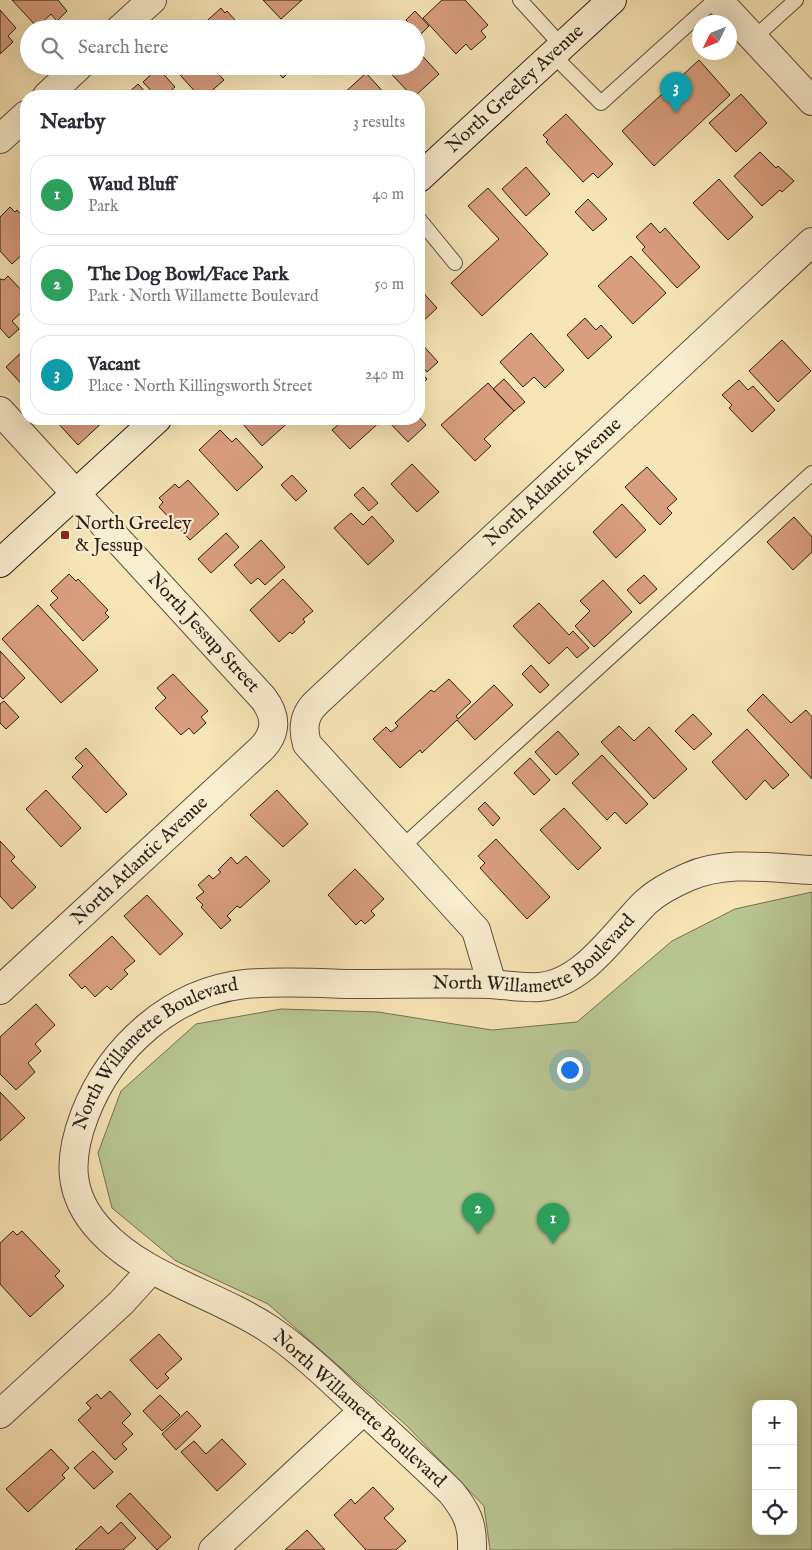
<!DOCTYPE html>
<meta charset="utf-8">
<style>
:root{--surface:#fff;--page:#f7f7f7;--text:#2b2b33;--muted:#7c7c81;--line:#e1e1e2;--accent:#8f2418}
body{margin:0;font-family:"IM FELL English",serif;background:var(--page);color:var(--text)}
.controls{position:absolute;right:15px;bottom:15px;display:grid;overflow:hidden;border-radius:10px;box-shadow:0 5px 20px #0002}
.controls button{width:45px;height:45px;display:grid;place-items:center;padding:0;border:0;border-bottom:1px solid var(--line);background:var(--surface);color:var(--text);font:25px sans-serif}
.compass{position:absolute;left:692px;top:15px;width:45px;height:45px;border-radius:50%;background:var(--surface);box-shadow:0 5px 20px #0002;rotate:227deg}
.you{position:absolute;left:569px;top:1069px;width:18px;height:18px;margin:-12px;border:4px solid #fff;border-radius:50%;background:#1a73e8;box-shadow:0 0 0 8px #1a73e833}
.badge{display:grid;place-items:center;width:32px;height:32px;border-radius:50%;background:var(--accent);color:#fff;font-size:16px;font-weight:700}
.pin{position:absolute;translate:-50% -41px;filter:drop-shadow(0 1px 2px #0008)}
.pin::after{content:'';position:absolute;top:26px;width:18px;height:15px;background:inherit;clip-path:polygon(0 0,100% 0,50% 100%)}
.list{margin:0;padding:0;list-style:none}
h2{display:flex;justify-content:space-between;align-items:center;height:65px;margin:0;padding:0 20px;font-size:21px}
h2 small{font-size:16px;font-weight:400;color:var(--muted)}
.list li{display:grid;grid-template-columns:32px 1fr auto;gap:15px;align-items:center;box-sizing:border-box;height:80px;margin:0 10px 10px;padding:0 10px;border:1px solid var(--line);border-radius:20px}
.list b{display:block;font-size:19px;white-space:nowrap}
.list p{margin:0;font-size:16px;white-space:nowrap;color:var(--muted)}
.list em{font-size:16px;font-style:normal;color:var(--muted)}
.icon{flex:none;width:28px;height:28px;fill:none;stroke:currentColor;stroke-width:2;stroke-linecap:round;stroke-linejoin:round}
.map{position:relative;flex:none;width:812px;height:1550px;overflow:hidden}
.search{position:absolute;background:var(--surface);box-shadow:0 5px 20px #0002;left:20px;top:20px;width:405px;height:55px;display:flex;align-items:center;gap:12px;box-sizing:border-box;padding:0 18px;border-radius:28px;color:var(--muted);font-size:19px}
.panel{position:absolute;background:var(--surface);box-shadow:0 5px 20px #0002;left:20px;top:90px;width:405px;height:335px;border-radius:20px}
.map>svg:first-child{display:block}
</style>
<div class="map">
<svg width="812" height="1550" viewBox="0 0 812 1550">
<rect width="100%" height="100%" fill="#f7e5b6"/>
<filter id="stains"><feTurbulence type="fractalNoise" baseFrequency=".004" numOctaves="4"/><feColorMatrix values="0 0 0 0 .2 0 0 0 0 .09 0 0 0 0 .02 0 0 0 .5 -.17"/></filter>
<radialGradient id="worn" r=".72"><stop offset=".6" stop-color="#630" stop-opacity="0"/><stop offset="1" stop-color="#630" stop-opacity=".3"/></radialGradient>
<!-- green -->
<path fill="#b8c692" stroke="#737153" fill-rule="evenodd" d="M812 892V1550H490L484 1506 406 1425 268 1304 176 1261 112 1208 98 1153 121 1091 196 1024 281 1009 378 1012 492 1030 577 1022 672 941 735 909ZM756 1404H793V1531H756Z"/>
<!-- building -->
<path fill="#d99e7e" stroke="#2e1c14" d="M12 0H58L67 11 57 21 51 14 37 27Z
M263 0H302L281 19Z
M442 0H465L488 25 481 31 486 37 471 50 466 44 456 54 423 18Z
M221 8 225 13 227 11 243 29H200L199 28Z
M0 10 16 28 8 36 13 42 0 54Z
M415 11 429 26 420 35 416 29H414L406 20Z
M416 49 439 74 415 96H412L384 66H416Z
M699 60 730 95 654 166 622 131Z
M172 66H211L224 80 206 96H199Z
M272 66H295L283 78Z
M158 68 175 87 165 96H156L143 82Z
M366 73 387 96H341Z
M138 84 149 96H125Z
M741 94 767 123 736 152 709 123Z
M566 114 613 164 598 178 593 173 583 182 546 142 548 140 543 135Z
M760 152 776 168 778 166 794 181 782 192 780 190 762 206 734 176Z
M526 167 550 194 526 216 502 189Z
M719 179 753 217 728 240 693 203Z
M488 188 548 254 482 316 451 283 499 239 468 206Z
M588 199 607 219 593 231 575 212Z
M10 207 15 212 17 210 26 220V251L12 264 0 251V217Z
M651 223 660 233 665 228 700 267 677 288 642 250 645 247 636 237Z
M631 256 666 293 633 324 598 286Z
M8 276 24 293 20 297 26 304 21 308 23 311 12 321 19 329 9 338 0 328V279L4 280Z
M419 288 437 308 419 325Z
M585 318 596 330 601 325 612 337 588 359 567 335Z
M531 333 564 370 545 388 534 377 523 387 500 362Z
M782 340 811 371 778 402 749 371Z
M420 342 438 362 427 372 419 362V343Z
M26 348V389L6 367Z
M419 370 427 379 419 387Z
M504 379 525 402 514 411 493 389Z
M739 380 748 390 753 386 775 410 752 432 729 408 732 405 722 395Z
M488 383 514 411 484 439 491 446 475 461 441 425Z
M419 417 426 425 408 442 387 420 419 419Z
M54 419H106L78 445Z
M246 419H292L262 446 242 423Z
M345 419H381L382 420 350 449 332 430Z
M220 430 232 442 236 438 263 467 237 491 199 450Z
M412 464 439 492 417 512 391 484Z
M647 467 677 499 667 508 672 513 660 525 625 487Z
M292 475 307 491 296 501 281 485Z
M188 480 219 514 190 540 159 507 163 502 159 498 175 484 179 488Z
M363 487 378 503 369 511 354 495Z
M622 504 646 530 616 558 593 532Z
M351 513 363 525 372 516 394 541 368 565 334 528Z
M794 517 812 537V552L793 570 767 542Z
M226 533 239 547 211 573 198 559Z
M261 540 285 567 265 585 258 578 251 584 234 565Z
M69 574 76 581 78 579 108 610 105 613 109 617 83 641 50 605 58 598 51 591Z
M644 575 657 589 640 604 627 590Z
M283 579 313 611 303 619 305 622 292 634 290 632 279 642 250 610Z
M603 580 632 612 594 647 575 626 590 611 580 601Z
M539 603 569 635 573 631 589 648 577 658 567 647 549 664 513 626Z
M38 605 98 670 61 703 2 639Z
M0 651 25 678 3 699 0 696Z
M531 665 549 685 540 693 522 674Z
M173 674 208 711 201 717 206 723 194 734 189 728 181 735 155 708 166 698 157 688Z
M449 679 471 702 456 716 458 719 494 685 513 705 475 740 457 720 422 753 420 750 400 768 373 739 386 727 391 732 398 726 395 723 431 690 434 692Z
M763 694 791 723 806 710 812 717V779L747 710Z
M4 701 19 717 6 729 0 723V704Z
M693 714 712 734 694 750 675 731Z
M619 726 634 741 649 727 687 769 654 799 601 742Z
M747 729 789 775 773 789 765 780 746 800 712 762Z
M558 731 579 754 556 775 535 752Z
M86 748 127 794 106 813 72 777 83 766 75 758Z
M602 755 648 804 626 824 615 812 607 820 572 783Z
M530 758 550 780 534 795 514 773Z
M46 790 81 828 61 847 26 809Z
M277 790 308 824 283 847 250 815Z
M485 802 500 818 493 826 478 809Z
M564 808 601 848 578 870 540 830Z
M496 839 550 897 527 919 480 868 485 863 478 856Z
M0 841 15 857 11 861 36 887 12 909 0 896Z
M246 856 270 881 240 908 237 906 227 916 231 920 221 929 201 907 203 905 196 898 204 892 198 885 209 875 213 879 221 872 218 870 231 857 237 864Z
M355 869 384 899 371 911 375 915 365 924 361 920 356 925 328 895Z
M147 895 183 934 160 955 124 916Z
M112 936 135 961 124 970 128 974 111 990 107 986 95 997 85 986 82 989 69 975Z
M36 1004 55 1025 35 1044 41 1051 28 1063 35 1072 16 1090 0 1074V1037Z
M0 1092 25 1118 0 1141Z
M13 1231 17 1235 22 1231 60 1271 55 1276 64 1286 30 1317 0 1284V1243Z
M159 1334 182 1359 165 1374 169 1378 157 1389 130 1360Z
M110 1391 131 1414 122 1423 133 1434 122 1444 127 1449 115 1460 78 1420 91 1408 86 1403 97 1394 101 1399Z
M160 1395 180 1415 162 1431 143 1411Z
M187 1411 201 1426 176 1450 162 1434Z
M222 1439 246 1464 217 1491 181 1452 194 1441 206 1454Z
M51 1449 69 1468 62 1475 65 1478 28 1512 6 1489Z
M93 1451 113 1472 94 1489 74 1468Z
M373 1487 394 1509 384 1518 406 1541 396 1550H366L334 1515 351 1499 355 1504Z
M130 1493 171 1537 157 1550 116 1506Z
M121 1522 136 1538 123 1550H75L101 1526 108 1534Z
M307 1530 325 1550H285Z"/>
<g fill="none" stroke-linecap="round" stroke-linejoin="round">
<!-- lane casing -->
<g stroke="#604e3c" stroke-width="16">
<path id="lane" d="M520 0 562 46
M754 38 796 0
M553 55 601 103 715 0
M419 219 455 263
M401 848 812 473"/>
</g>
<!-- street casing -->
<g stroke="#604e3c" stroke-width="30">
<g id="street">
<path d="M718 0 812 101"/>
<path d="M120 29 152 0"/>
<path d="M47 96 79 66"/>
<path d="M0 139 26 115"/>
<path id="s1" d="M0 411 263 698C277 716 277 733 261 749L0 990"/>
<path id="s2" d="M492 984 476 930 307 744C302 727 304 714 317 702L812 242"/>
<path d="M0 1414 121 1303 151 1270"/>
<path d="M213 1550 364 1410"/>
<path id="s3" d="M472 1550C473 1524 467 1512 451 1492 416 1458 380 1425 344 1392 320 1369 296 1347 269 1329 215 1293 146 1279 101 1231 67 1195 68 1158 85 1114 111 1047 172 992 245 984 280 981 316 983 350 984 397 984 444 983 490 984 506 985 523 988 539 987 584 984 616 931 646 902 657 892 674 883 688 877 726 860 771 868 812 870"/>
</g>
</g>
<!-- secondary casing -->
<g stroke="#2e1c14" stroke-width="30">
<g id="secondary">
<path id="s4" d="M419 178 612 0"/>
<path d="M0 563 157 419"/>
</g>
</g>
<!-- lane -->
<use href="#lane" stroke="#faeed0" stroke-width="14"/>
<!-- street -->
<use href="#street" stroke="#faeed0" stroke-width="28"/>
<!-- secondary -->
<use href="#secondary" stroke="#faeed0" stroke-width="28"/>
</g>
<!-- markers -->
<rect fill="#8f2418" stroke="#faeed0" stroke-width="2" x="60" y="530" width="10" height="10" rx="2.5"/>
<g text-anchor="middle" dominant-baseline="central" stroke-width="4.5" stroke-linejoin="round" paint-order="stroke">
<!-- street labels -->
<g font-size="19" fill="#2e1c14" stroke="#faeed0">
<text stroke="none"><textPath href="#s4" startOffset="131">North Greeley Avenue</textPath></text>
<text stroke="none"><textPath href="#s2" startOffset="676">North Atlantic Avenue</textPath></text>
<text stroke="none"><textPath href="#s1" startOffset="301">North Jessup Street</textPath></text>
<text transform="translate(140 861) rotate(-43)">North Atlantic Avenue</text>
<text stroke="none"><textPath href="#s3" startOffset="1146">North Willamette Boulevard</textPath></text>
<text stroke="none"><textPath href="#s3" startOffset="726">North Willamette Boulevard</textPath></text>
<text transform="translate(359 1409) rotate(42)">North Willamette Boulevard</text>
</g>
<!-- poi labels -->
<g font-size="19" fill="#2e1c14" stroke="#faeed0" text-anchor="start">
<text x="75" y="524">North Greeley<tspan x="75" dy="22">&amp; Jessup</tspan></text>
</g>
</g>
<rect width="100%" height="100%" filter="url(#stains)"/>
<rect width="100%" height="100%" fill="url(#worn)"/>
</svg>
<div class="controls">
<button>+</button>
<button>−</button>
<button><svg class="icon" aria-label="locate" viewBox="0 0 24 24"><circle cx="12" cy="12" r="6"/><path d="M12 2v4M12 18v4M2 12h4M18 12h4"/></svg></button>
</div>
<svg class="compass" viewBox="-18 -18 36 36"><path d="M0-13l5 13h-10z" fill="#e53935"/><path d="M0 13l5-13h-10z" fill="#7c7c81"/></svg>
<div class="you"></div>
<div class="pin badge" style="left:553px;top:1244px;background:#2e9e5b">1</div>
<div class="pin badge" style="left:478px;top:1234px;background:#2e9e5b">2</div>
<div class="pin badge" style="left:676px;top:113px;background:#0f9aa8">3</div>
<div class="search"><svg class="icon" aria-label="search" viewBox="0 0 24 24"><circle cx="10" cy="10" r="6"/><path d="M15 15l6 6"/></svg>Search here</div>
<section class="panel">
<h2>Nearby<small>3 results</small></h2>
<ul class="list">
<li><span class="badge" style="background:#2e9e5b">1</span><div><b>Waud Bluff</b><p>Park</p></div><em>40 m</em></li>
<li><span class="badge" style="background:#2e9e5b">2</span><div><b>The Dog Bowl/Face Park</b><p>Park · North Willamette Boulevard</p></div><em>50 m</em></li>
<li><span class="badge" style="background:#0f9aa8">3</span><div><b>Vacant</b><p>Place · North Killingsworth Street</p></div><em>240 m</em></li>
</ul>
</section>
</div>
